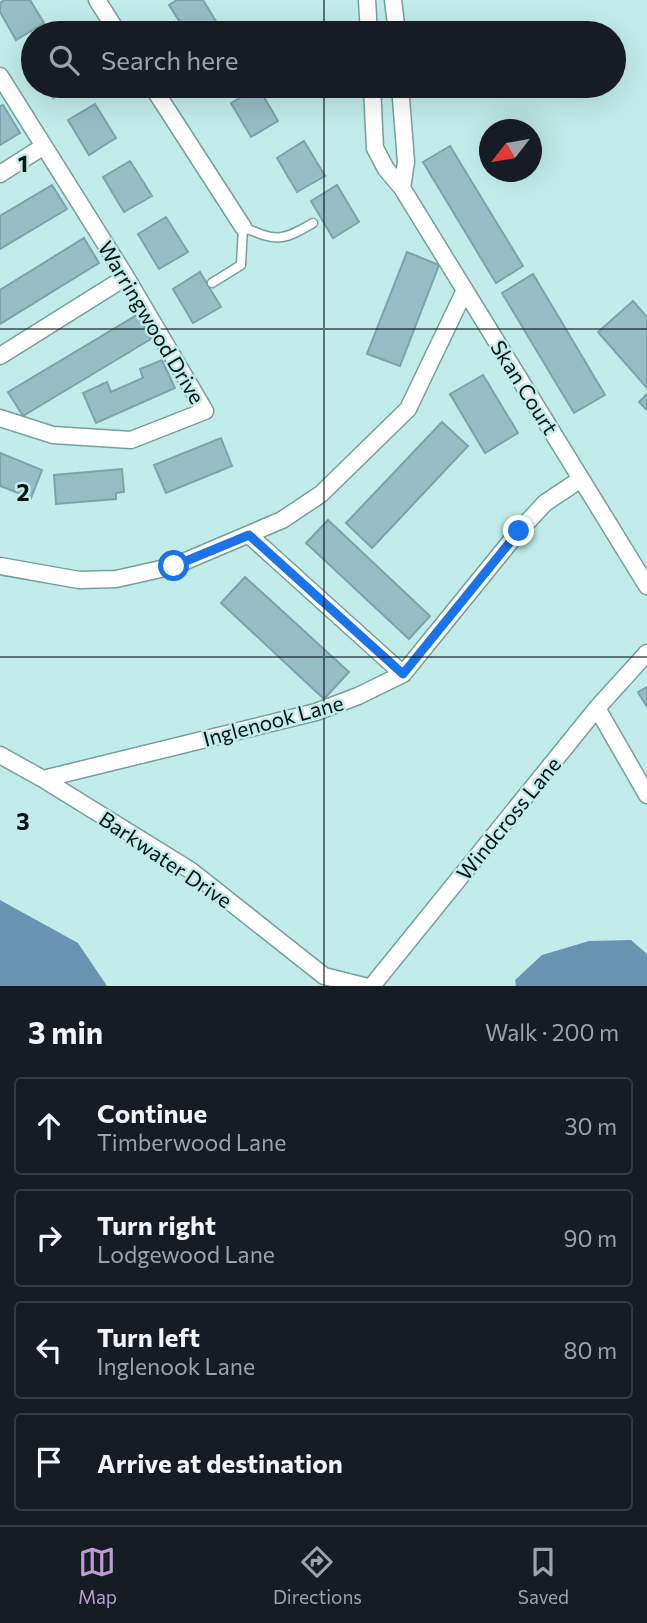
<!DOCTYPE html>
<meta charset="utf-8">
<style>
:root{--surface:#171b24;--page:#20242c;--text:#f1f3f6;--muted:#9ea1a6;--line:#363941;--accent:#bb9dd2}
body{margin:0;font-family:Commissioner,sans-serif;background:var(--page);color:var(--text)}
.compass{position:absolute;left:479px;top:119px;width:63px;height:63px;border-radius:50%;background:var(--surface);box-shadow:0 7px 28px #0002;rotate:239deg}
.stop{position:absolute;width:21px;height:21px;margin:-16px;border:5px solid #1a73e8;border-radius:50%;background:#fff}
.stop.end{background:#1a73e8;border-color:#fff;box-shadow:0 2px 7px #0008}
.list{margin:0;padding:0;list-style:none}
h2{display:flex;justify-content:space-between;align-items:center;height:91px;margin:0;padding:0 28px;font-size:30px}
h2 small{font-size:23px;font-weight:400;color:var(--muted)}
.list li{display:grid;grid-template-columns:46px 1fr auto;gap:21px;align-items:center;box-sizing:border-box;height:98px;margin:0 14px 14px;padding:0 14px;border:2px solid var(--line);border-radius:7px}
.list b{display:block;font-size:26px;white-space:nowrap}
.list p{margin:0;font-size:23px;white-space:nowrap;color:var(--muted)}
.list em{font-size:23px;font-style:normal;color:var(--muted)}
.icon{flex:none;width:38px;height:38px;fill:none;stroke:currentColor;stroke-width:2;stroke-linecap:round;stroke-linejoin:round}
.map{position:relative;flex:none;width:647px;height:986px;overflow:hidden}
.search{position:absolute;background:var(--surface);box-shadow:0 7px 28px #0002;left:21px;right:21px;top:21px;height:77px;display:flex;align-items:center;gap:18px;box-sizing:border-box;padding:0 24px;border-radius:38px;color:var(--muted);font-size:26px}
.sheet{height:539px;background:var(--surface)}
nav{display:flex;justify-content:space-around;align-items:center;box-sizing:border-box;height:98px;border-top:2px solid var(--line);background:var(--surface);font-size:19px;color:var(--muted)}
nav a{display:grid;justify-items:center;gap:4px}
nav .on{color:var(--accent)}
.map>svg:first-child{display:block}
</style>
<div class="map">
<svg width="647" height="986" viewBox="0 0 647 986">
<rect width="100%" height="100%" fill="#c1ece9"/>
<!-- water -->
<path fill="#6995b2" d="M0 900 78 943 107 986H0Z
M631 940 647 954V986H516L515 980 542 955 589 941Z"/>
<!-- building -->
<path fill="#96bdc6" stroke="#7ca2ab" stroke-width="2" d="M4 0H30L44 23 16 40 0 12V3Z
M177 0H203L217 23 200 33H187L169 5Z
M46 86H72L53 98Z
M258 87 278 121 251 137 231 103Z
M95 104 116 138 89 155 68 120Z
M3 105 20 133 0 145V106Z
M304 141 325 176 297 192 277 158Z
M450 146 523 266 496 283 423 162Z
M130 161 152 196 124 212 103 177Z
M52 185 67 209 0 249V216Z
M337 185 359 222 333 238 311 201Z
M166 217 188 252 159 269 138 234Z
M84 238 99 263 0 324V290Z
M407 252 439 265 400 366 367 354Z
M200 272 221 307 193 323 173 289Z
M533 274 605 395 574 413 502 293Z
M633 301 647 317V388L598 332Z
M137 315 151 339 23 416 8 392Z
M162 360 175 388 96 423 83 393 107 382 111 392 143 378 140 369Z
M483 375 518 433 485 453 450 394Z
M647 394V410L639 402Z
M442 422 468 446 372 548 346 523Z
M221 438 232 466 166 493 154 465Z
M0 453 42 470 31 498 0 486Z
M122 469 124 492 116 493V499L56 504 54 475Z
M328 520 430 616 409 639 306 543Z
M245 577 349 672 324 699 221 603Z
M647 687V707L638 692Z"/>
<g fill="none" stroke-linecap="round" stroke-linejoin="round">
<!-- service casing -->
<g stroke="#769f9c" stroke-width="11">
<path id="service" d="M212 283 241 265 243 227C276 241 281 242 313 223"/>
</g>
<!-- minor casing -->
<g stroke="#769f9c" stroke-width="19">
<path id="minor" d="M97 0 118 33
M367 0 369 33
M393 0 397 33
M0 76 126 277 205 411 131 440 53 435 0 418
M152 86 243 227
M372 86 375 148 386 169 402 188 647 586
M400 86 406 162 402 188
M0 174 44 146
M0 356 126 277
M249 535 403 674
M0 566 79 580 116 579 174 566 282 520 321 494 408 409 465 290
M597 708 647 795
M0 755 43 779 190 870 324 976 364 986
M43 779 316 712 358 696 403 674 519 531 545 503 581 479
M372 986 597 708 647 653"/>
</g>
<!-- service -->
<use href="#service" stroke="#fff" stroke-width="8"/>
<!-- minor -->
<use href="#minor" stroke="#fff" stroke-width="16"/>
</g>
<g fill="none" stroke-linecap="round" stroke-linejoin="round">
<!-- route -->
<path stroke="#1a73e8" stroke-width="9" d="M174 566 249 535 403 674 519 531"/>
</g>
<!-- grid -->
<path fill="none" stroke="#041312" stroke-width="2" stroke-opacity="0.55" d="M324 0V33M324 86V986M0 329H647M0 657H647"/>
<g text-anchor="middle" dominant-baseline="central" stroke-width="5" stroke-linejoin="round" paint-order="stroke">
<!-- street labels -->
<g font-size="21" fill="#041312" stroke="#c1ece9">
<text transform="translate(152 322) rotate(59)">Warringwood Drive</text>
<text transform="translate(525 387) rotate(58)">Skan Court</text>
<text transform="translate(273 720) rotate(-15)">Inglenook Lane</text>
<text transform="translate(508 818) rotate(-51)">Windcross Lane</text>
<text transform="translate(166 859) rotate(34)">Barkwater Drive</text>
</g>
</g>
<g font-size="23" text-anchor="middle" font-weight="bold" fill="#041312" stroke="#c1ece9" stroke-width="5" stroke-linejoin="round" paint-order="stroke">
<text x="23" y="172">1</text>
<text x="23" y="501">2</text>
<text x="23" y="830">3</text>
</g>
</svg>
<svg class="compass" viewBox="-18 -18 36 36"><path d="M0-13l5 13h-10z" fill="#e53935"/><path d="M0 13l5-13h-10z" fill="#9ea1a6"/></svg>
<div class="stop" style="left:174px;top:566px"></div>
<div class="stop end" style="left:519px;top:531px"></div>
<div class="search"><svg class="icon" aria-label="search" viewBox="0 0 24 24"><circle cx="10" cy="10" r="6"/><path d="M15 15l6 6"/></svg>Search here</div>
</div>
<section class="sheet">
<h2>3 min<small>Walk · 200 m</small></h2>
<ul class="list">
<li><svg class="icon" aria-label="ahead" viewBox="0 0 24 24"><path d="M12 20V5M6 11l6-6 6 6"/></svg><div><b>Continue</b><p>Timberwood Lane</p></div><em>30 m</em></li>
<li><svg class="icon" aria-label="right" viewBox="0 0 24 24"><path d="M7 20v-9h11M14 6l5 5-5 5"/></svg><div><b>Turn right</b><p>Lodgewood Lane</p></div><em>90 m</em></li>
<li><svg class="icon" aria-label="left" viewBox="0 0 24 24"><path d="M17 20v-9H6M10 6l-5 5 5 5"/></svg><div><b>Turn left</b><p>Inglenook Lane</p></div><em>80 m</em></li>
<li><svg class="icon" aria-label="arrive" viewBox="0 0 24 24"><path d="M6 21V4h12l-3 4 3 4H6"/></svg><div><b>Arrive at destination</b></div></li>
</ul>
</section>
<nav>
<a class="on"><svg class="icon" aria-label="map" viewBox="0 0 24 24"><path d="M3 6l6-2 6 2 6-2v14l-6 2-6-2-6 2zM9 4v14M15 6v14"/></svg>Map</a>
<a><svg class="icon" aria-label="directions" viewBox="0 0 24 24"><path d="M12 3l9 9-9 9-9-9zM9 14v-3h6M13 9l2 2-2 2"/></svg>Directions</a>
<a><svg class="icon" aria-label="saved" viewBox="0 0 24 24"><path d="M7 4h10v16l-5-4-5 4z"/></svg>Saved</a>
</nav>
